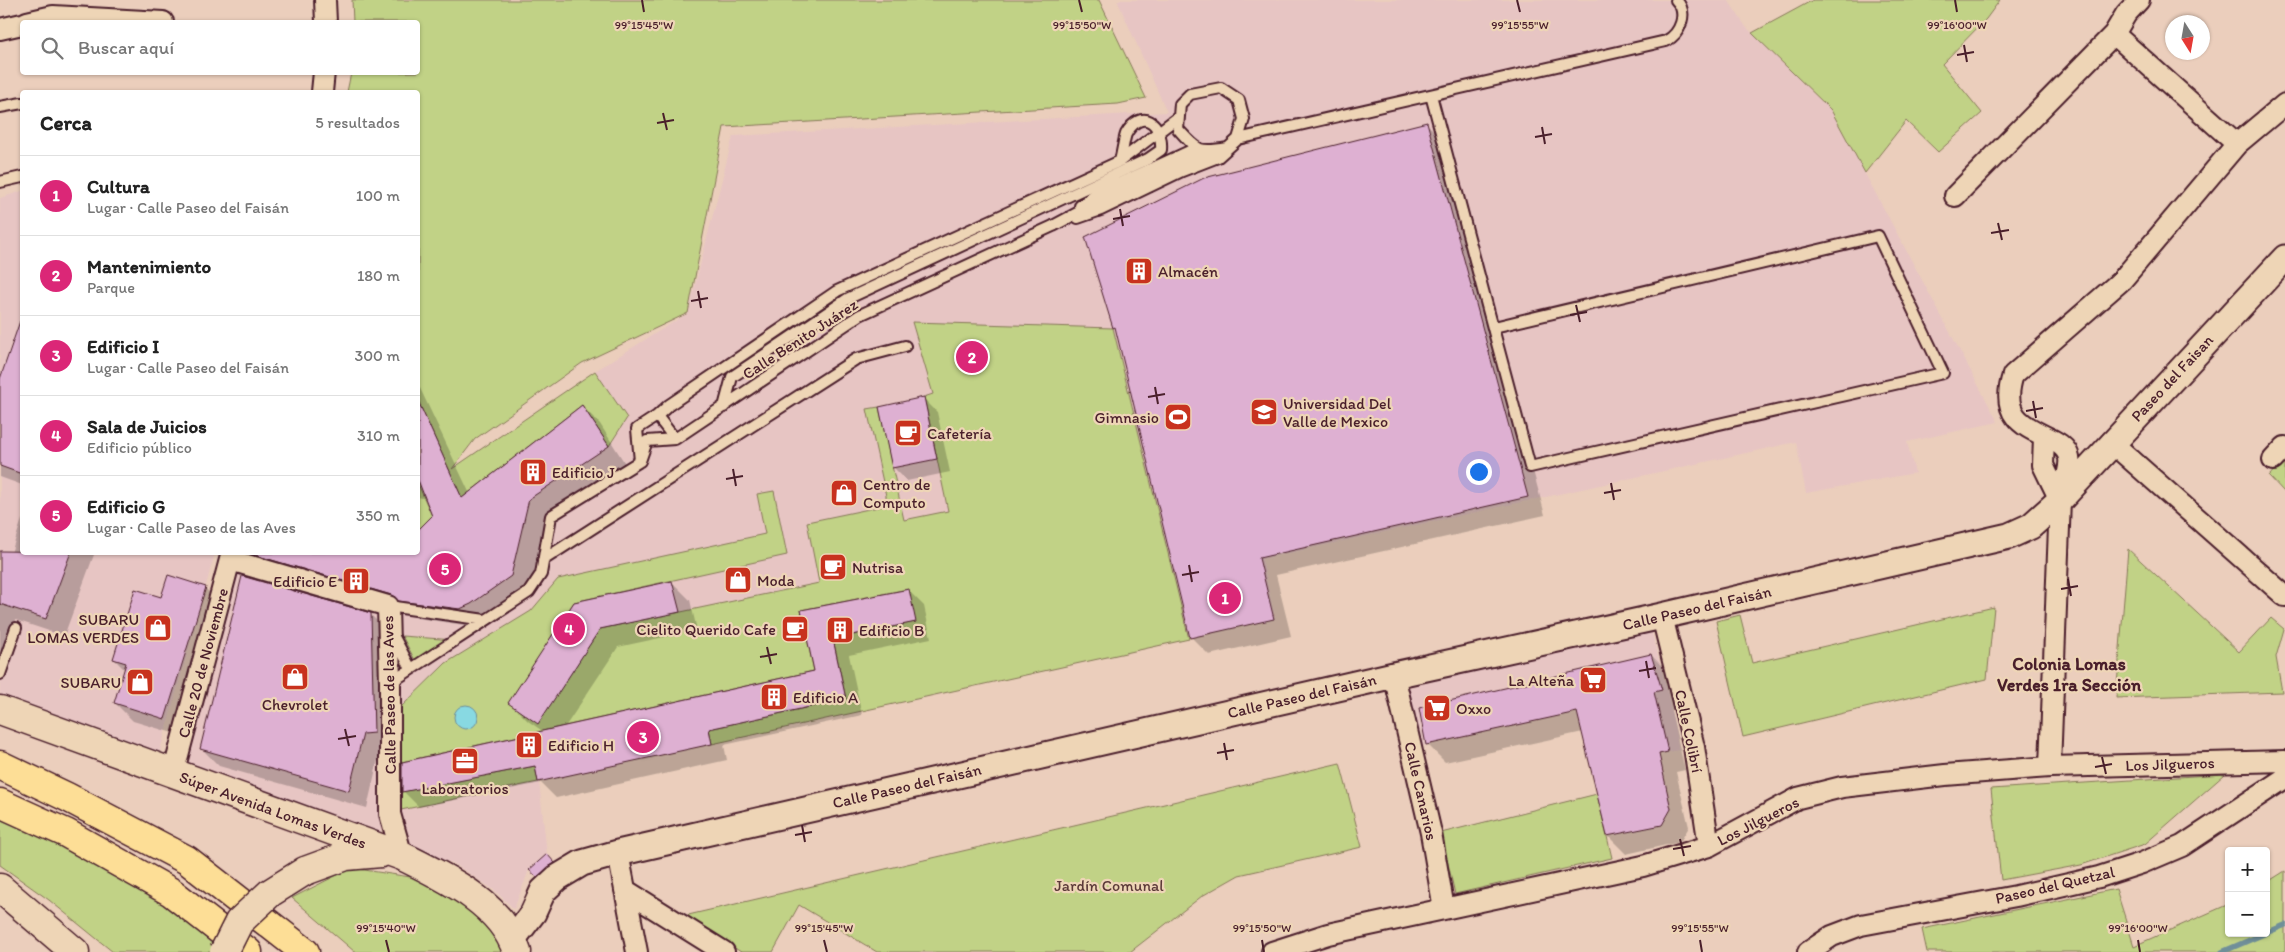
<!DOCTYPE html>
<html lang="es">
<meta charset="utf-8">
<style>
:root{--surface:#fff;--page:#f6f6f6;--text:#222;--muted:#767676;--line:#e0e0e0;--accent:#db2777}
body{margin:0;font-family:Itim,sans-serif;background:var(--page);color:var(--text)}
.controls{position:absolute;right:15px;bottom:15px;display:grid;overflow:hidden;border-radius:5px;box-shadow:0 1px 4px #0004}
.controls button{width:45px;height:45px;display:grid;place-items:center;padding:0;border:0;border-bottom:1px solid var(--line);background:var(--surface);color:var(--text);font:25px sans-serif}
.compass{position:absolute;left:2165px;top:15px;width:45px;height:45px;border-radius:50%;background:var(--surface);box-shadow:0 1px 4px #0004;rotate:169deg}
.you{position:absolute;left:1478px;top:471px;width:18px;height:18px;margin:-12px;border:4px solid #fff;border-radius:50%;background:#1a73e8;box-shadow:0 0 0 8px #1a73e833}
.badge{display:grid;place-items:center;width:32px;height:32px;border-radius:50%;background:var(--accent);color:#fff;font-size:16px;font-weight:700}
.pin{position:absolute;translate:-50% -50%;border:2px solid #fff;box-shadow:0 1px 5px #0006}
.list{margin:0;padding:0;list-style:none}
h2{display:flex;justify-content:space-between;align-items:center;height:65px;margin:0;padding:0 20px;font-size:21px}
h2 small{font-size:16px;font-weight:400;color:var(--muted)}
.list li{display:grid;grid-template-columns:32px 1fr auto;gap:15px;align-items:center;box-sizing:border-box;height:80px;padding:0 20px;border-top:1px solid var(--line)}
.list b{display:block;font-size:19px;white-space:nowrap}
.list p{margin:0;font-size:16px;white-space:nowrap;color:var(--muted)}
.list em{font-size:16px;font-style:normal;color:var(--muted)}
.icon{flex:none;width:28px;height:28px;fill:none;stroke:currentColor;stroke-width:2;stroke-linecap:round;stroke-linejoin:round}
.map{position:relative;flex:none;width:2285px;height:952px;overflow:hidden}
.search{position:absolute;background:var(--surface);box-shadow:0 1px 4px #0004;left:20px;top:20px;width:400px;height:55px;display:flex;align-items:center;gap:12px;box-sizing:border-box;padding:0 18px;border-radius:5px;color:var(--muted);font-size:19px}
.panel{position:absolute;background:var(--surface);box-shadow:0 1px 4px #0004;left:20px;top:90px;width:400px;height:465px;border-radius:5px}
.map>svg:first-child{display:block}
</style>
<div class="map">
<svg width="2285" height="952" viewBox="0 0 2285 952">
<rect width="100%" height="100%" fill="#ebcebc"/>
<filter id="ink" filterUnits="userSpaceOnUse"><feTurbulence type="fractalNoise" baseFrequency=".02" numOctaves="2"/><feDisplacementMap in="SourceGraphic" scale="10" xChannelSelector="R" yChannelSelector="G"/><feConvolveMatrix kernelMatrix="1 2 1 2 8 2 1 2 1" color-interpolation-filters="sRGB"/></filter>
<g filter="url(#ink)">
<!-- built -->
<path fill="#e7c5c3" d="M1117 0H1728L1746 27 1831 110 1998 422 1907 442 1915 473 1806 493 1796 442 1262 559 1275 619 539 782 547 854 529 870 514 909 494 890 453 863 407 851 395 811 391 604 239 559 241 552H418V401L451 471 595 371 688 313 733 136 1167 112Z
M22 191V552L215 553 158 758 0 702V198Z
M237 569 381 606V841L183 771Z
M1651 629 1667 690 1679 750 1591 768 1577 712 1418 747 1405 688Z"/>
<!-- green -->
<path fill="#c1d286" stroke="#867858" d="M352 0H1099L1146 98 1118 104 724 127 688 313 582 363 475 439 452 469 595 371 627 418 609 446 582 405 462 498 418 401V92H347L351 73 418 72V22H353Z
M1813 0H2000L1986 19 1942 64 1982 113 1938 152 1906 121 1865 173 1831 110 1752 33Z
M912 322 1113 328 1189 639 712 744 709 729 846 699 833 639 915 622 908 589 801 610 814 671 397 763 398 710 446 663 531 611 558 579 765 534 757 494 774 491 787 555 574 602 509 703 538 723 600 629 819 583 807 522 888 505 867 409 879 407 904 520 948 511 924 397 933 394Z
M2285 458V493L2269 476Z
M418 484 432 516 418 530Z
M2128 549 2239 652 2271 618 2284 629 2276 657 2282 692 2116 698Z
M1994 607 1987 679 1743 737 1716 621 1740 615 1752 663Z
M402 636 454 640 416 662Z
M1340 763 1362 847 1239 875 1202 896 1130 952H877L799 905 773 952H741L684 916Z
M535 766 538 782 396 811 395 793Z
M2225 774 2145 844 2081 865 2001 880 1991 789Z
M1597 794 1612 858 1455 894 1441 833Z
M0 813 63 840 215 933 212 952H113L49 900 0 865Z
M351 868 417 878 478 911 505 952H355L292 898Z
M2285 871V952H1927L1922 929 2116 889 2134 946 2229 904V933H2266V883Z"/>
<!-- water -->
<path fill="#88d9e2" stroke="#6f8f99" d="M454 717a12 12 0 1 1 24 0a12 12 0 1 1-24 0Z"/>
<!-- shadow -->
<path fill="#0003" d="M1427 124 1444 141 1545 515 1276 575 1291 636 1209 655 1191 637 1117 331 1114 327Z
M22 318V485L0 477V383Z
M418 384 470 494 582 406 600 424 626 465 547 517 529 594 478 627 417 618 411 612 263 569 246 552H418V532L433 516 426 499 418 497Z
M923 398 937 412 950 472 907 481 894 468 880 408Z
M22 519V552H95L64 636 16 620 0 665V553H11Z
M672 582 690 600 697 630 618 647 565 727 815 671 803 611 908 590 924 606 931 638 849 655 862 715 724 745 727 760 556 798 541 783 419 807 403 791 544 732 528 721 510 703 574 603Z
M205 588 223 606 183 736 133 721 115 703 125 670 114 659 162 599Z
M371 615 389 633 380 751 367 808 219 766 201 748Z
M1651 655 1669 673 1679 708 1671 710 1685 770 1676 772 1689 827 1680 842 1626 854 1608 836 1583 732 1445 762 1427 744Z
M547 855 556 864 546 885 531 870Z"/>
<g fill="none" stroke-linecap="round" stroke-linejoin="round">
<!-- stream -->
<path stroke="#6f8f99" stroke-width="5.5" d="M2266 933 2285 925
M2222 952 2266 933"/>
</g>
<!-- building -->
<path fill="#deb0d2" stroke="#4a1f2b" d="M1427 122 1528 497 1259 558 1274 619 1190 638 1115 327 1113 328 1085 237 1204 178Z
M20 321 22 322V474L0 466V379Z
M924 397 937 459 892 468 879 407Z
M418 401 462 498 582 405 609 446 529 499 511 576 471 604 460 609 398 601 391 595 248 553 418 552V530L432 516 418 480Z
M0 551 71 552 46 619 0 604Z
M168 575 206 587 165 719 114 703 126 663 113 659 135 589 161 597Z
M242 576 371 613 374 733 363 734 349 791 200 749Z
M672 581 680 612 600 629 538 724 508 703 574 602Z
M909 589 916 622 833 639 846 699 709 729 712 744 538 782 535 766 402 792V762L814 671 801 610Z
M1651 654 1662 690 1654 692 1668 752 1659 754 1671 809 1662 825 1607 836 1577 712 1426 745 1419 708Z
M547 854 555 863 537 877 529 870Z"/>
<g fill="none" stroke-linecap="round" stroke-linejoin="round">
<!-- service casing -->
<g stroke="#4a1f2b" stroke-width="14">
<path id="service" d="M1431 95 1530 467 1943 373 1878 236 1494 327
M0 107 22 103
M1238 139 1666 41C1680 34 1689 13 1676 0
M1120 161 1177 118
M0 182 22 177
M1080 206 1094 195 1196 148
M1078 218 1101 210 1182 171 1218 157 1238 139 1244 119 1239 100 1221 88 1190 94 1180 104 1178 129C1198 151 1198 153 1228 148
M657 416 675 439
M640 461 637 429 657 416 669 405 837 291 1120 161C1122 154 1124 139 1126 134 1141 107 1163 122 1161 150L1148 159 849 298 732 377 724 407
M543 560 856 359 905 346
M388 606 485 620
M393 635 411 669
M0 674 16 628
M390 683 529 592 541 574 551 516 640 461 647 441 675 439 860 315 1053 226 1098 202 1208 151"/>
</g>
<!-- minor casing -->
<g stroke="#4a1f2b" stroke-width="24">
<path id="minor" d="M325 0 326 22
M27 22 53 16 163 22
M0 29 22 24
M2114 34 2237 144
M322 92 324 72
M1955 196 2114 34 2126 14 2139 0
M2044 437 2043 465 2060 500
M2111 442 2285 596
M2273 460 2285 447
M230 560 388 606 390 683V814L402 856
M1662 616 1694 747 1709 846
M1394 675 1431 833 1444 909
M2050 767 2060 500C2063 488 2071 470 2069 458 2064 428 1992 439 2013 375L2122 280 2237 144 2285 104
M173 774 232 552
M618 853 637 952
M625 890 724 952
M1272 952 1328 934 1643 866 1709 846 1798 798 1842 787 1945 775 2050 767 2285 761
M1808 952 1832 936 1861 925 2016 896 2099 877 2142 863 2182 846 2285 778"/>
</g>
<!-- tertiary casing -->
<g stroke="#4a1f2b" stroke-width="29">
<path id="tertiary" d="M513 939 533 913 543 891 557 878 582 863 618 853 1394 675 1662 616 2009 536 2031 526 2060 500 2285 258"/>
</g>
<!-- secondary casing -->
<g stroke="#4a1f2b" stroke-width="31">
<path id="secondary" d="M0 710 402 856C444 877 502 903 517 952
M305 871 346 856 381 853
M0 888 75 952"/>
</g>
<!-- primary casing -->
<g stroke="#4a1f2b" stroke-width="31">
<path id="primary" d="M0 765 67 797 187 860 305 952
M0 803 66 833 171 892 248 952"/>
</g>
<!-- service -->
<use href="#service" stroke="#eed5b6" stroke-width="10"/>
<!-- minor -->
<use href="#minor" stroke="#eed5b6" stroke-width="20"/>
<!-- tertiary -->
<use href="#tertiary" stroke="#eed5b6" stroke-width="25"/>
<!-- secondary -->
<use href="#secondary" stroke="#eed5b6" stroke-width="28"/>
<!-- primary -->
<use href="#primary" stroke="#fdde96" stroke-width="28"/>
<!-- secondary-bridge casing -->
<g stroke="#4a1f2b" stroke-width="31" stroke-linecap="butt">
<path id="secondary-bridge" d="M224 952 239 922 270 893 305 871"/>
</g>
<!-- secondary-bridge -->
<use href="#secondary-bridge" stroke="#eed5b6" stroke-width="28"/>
</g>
</g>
<!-- ticks -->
<path fill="none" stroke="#4a1f2b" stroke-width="2" d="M642 0 644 12M1079 0 1082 12M1517 0 1520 12M1955 0 1957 12M1964 45 1967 62M1957 55 1974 52M663 113 667 130M657 123 674 120M1542 127 1545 144M1535 137 1552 134M1120 209 1123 226M1113 219 1130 216M1998 223 2002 240M1991 233 2009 230M698 291 701 308M691 301 708 298M1576 305 1580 322M1570 315 1587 312M1155 387 1158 404M1148 397 1165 394M2033 401 2036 418M2026 411 2043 408M733 469 736 486M726 479 743 476M1611 483 1614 500M1604 493 1621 490M1189 565 1192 582M1182 575 1199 572M2068 579 2071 596M2061 589 2078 586M767 647 771 664M760 657 777 654M1646 661 1649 678M1639 671 1656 668M345 729 349 746M338 739 356 736M1224 743 1227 760M1217 753 1234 750M2102 757 2106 774M2095 767 2112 764M802 825 805 842M795 835 812 832M1680 839 1684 856M1673 849 1691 846M386 940 389 952M824 940 827 952M1262 940 1264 952M1700 940 1702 952M2138 940 2140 952"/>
<!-- icons -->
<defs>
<g id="building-square" transform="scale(1.4375)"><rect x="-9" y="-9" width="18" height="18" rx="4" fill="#c8321e" stroke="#eed5b6"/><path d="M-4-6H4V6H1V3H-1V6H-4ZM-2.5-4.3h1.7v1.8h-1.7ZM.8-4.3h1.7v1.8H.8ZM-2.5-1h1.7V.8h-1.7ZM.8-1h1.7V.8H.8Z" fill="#fff"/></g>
<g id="university-square" transform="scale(1.4375)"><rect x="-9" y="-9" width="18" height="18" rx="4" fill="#c8321e" stroke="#eed5b6"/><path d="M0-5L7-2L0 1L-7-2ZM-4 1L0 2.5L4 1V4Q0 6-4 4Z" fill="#fff"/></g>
<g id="stadium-square" transform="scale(1.4375)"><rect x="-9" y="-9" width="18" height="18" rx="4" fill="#c8321e" stroke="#eed5b6"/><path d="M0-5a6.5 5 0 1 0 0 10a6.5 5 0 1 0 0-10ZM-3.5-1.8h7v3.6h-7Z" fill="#fff"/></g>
<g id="cafe-square" transform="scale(1.4375)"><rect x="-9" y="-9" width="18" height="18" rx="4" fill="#c8321e" stroke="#eed5b6"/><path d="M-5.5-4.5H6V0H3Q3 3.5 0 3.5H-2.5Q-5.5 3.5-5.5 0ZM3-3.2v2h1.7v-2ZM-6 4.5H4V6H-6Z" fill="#fff"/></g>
<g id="shop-square" transform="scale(1.4375)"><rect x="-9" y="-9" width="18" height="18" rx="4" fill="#c8321e" stroke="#eed5b6"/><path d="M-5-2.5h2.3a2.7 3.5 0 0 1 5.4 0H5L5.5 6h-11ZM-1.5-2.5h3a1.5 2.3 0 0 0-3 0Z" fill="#fff"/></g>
<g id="supermarket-square" transform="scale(1.4375)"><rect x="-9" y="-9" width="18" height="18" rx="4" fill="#c8321e" stroke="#eed5b6"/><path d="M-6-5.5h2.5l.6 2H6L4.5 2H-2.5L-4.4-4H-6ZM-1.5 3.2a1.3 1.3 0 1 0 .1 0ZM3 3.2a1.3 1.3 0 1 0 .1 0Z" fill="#fff"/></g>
<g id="office-square" transform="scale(1.4375)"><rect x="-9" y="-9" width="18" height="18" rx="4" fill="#c8321e" stroke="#eed5b6"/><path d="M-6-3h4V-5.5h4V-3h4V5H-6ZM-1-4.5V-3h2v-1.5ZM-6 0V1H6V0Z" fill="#fff"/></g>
</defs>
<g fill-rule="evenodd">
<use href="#building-square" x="1139" y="271"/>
<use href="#university-square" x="1264" y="412"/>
<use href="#stadium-square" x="1178" y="417"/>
<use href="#cafe-square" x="908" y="433"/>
<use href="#building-square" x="533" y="472"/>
<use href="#shop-square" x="844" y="493"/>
<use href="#cafe-square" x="833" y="567"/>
<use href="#shop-square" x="738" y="580"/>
<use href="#building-square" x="356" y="581"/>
<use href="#shop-square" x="158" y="628"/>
<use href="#cafe-square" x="795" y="629"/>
<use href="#building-square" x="840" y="630"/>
<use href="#shop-square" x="295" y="677"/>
<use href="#supermarket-square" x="1593" y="680"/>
<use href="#shop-square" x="140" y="682"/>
<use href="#building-square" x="774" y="697"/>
<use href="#supermarket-square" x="1437" y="708"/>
<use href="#building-square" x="529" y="745"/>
<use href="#office-square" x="465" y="761"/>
</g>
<g text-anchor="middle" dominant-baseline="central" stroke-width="4.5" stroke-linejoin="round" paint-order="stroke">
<!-- poi labels -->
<g font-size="16" fill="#4a1f2b" stroke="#eed5b6" text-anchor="start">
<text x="1158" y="271">Almacén</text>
<text x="1283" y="403">Universidad Del<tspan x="1283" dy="18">Valle de Mexico</tspan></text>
<text x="1159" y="417" text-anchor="end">Gimnasio</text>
<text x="927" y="433">Cafetería</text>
<text x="552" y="472">Edificio J</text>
<text x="863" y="484">Centro de<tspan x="863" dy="18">Computo</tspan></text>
<text x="852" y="567">Nutrisa</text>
<text x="757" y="580">Moda</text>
<text x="337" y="581" text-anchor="end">Edificio E</text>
<text x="139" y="619" text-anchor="end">SUBARU<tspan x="139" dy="18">LOMAS VERDES</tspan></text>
<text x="776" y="629" text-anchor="end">Cielito Querido Cafe</text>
<text x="859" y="630">Edificio B</text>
<text x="1574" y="680" text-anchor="end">La Alteña</text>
<text x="121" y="682" text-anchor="end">SUBARU</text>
<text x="793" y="697">Edificio A</text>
<text x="295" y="704" text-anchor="middle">Chevrolet</text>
<text x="1456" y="708">Oxxo</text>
<text x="548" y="745">Edificio H</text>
<text x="465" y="788" text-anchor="middle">Laboratorios</text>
</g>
<!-- street labels -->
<g font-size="16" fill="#4a1f2b" stroke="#eed5b6">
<text transform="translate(800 339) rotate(-33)">Calle Benito Juárez</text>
<text transform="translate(2172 378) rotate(-47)">Paseo del Faisan</text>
<text transform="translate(1697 608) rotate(-13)">Calle Paseo del Faisán</text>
<text transform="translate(203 663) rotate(-75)">Calle 20 de Noviembre</text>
<text transform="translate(389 695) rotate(-91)">Calle Paseo de las Aves</text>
<text transform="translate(1302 696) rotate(-13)">Calle Paseo del Faisán</text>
<text transform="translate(1689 731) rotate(78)">Calle Colibrí</text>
<text transform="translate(2170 764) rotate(-2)">Los Jilgueros</text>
<text transform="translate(907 786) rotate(-13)">Calle Paseo del Faisán</text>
<text transform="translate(1421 791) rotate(77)">Calle Canarios</text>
<text transform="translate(273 810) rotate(20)">Súper Avenida Lomas Verdes</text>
<text transform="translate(1758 821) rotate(-27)">Los Jilgueros</text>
<text transform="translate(2055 885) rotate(-13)">Paseo del Quetzal</text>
</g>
<!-- park labels -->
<g font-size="16" fill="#5c3a39" stroke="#eed5b6">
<text x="1109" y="885">Jardín Comunal</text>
</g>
<!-- neighbourhood labels -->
<g font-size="18" font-weight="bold" fill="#4a1f2b" stroke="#eed5b6">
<text x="2069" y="664">Colonia Lomas<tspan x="2069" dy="21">Verdes 1ra Sección</tspan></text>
</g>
</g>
<g font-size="12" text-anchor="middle" fill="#4a1f2b" stroke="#eed5b6" stroke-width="4.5" stroke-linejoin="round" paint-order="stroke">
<text x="644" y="29">99°15'45"W</text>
<text x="1082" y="29">99°15'50"W</text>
<text x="1520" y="29">99°15'55"W</text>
<text x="1957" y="29">99°16'00"W</text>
<text x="386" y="932">99°15'40"W</text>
<text x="824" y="932">99°15'45"W</text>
<text x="1262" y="932">99°15'50"W</text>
<text x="1700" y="932">99°15'55"W</text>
<text x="2138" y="932">99°16'00"W</text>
</g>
</svg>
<div class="controls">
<button>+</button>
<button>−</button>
</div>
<svg class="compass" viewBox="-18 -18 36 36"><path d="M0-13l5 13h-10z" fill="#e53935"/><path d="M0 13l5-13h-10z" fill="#767676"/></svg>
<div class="you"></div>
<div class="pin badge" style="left:1225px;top:598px">1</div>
<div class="pin badge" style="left:972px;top:357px">2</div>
<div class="pin badge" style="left:643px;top:737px">3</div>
<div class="pin badge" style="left:569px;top:629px">4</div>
<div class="pin badge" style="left:445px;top:569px">5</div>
<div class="search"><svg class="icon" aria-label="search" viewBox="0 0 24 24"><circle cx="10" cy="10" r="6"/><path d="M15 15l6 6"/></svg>Buscar aquí</div>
<section class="panel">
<h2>Cerca<small>5 resultados</small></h2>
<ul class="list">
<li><span class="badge">1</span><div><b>Cultura</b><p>Lugar · Calle Paseo del Faisán</p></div><em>100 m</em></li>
<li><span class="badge">2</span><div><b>Mantenimiento</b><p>Parque</p></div><em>180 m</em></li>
<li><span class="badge">3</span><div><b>Edificio I</b><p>Lugar · Calle Paseo del Faisán</p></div><em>300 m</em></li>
<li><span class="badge">4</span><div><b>Sala de Juicios</b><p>Edificio público</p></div><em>310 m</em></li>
<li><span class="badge">5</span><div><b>Edificio G</b><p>Lugar · Calle Paseo de las Aves</p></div><em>350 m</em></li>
</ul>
</section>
</div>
